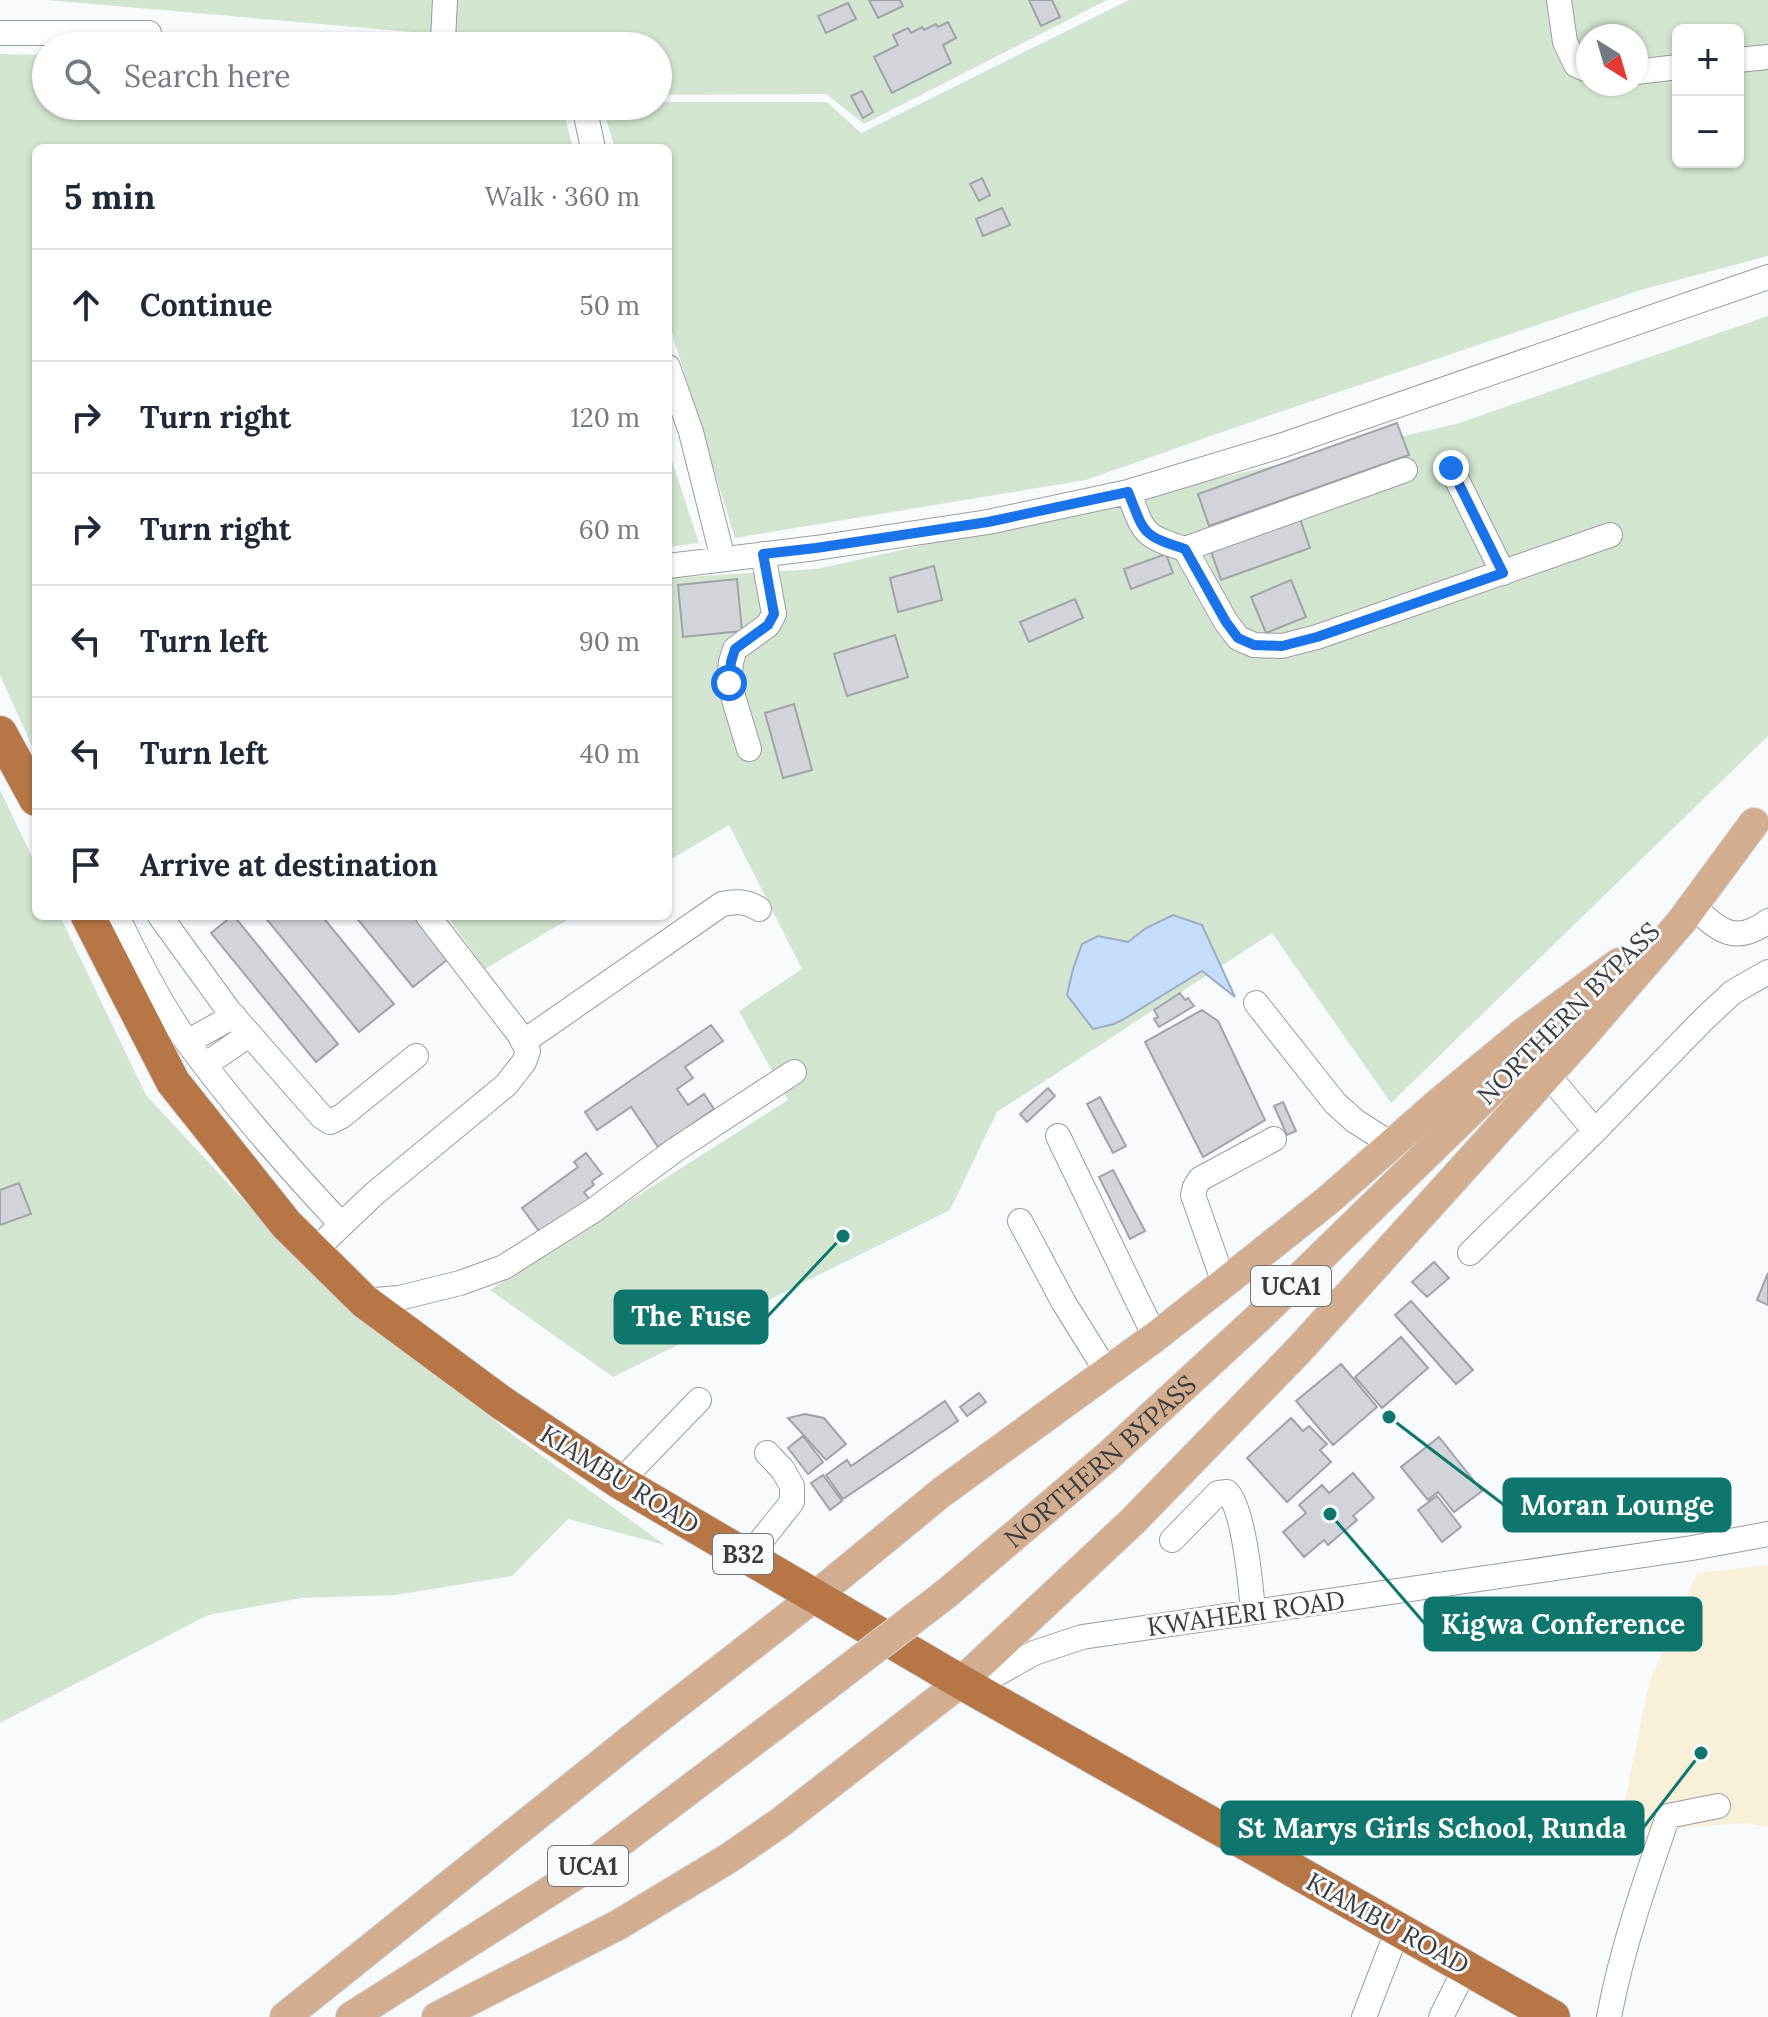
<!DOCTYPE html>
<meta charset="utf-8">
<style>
:root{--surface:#fff;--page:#f6f6f7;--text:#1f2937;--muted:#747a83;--line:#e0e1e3}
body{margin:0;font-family:Lora,serif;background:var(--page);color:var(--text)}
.controls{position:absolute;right:24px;top:24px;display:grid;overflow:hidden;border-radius:12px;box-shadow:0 2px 6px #0004}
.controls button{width:72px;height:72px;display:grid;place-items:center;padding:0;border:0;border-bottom:2px solid var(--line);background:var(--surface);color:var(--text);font:40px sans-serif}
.compass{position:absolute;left:1576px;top:24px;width:72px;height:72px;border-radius:50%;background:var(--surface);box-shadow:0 2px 6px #0004;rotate:143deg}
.stop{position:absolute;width:24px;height:24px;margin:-18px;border:6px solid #1a73e8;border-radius:50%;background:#fff}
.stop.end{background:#1a73e8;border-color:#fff;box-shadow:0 2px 8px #0008}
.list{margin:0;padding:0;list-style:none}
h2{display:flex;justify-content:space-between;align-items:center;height:104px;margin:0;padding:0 32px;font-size:34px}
h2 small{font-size:26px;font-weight:400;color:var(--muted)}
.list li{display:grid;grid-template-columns:52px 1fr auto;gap:24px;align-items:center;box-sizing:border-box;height:112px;padding:0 32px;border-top:2px solid var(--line)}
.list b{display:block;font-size:30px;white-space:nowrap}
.list em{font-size:26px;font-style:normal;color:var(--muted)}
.icon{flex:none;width:44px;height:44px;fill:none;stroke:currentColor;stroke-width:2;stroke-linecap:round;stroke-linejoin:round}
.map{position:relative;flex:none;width:1768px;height:2017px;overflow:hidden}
.search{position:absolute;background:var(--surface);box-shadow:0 2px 6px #0004;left:32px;top:32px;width:640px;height:88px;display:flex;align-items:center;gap:20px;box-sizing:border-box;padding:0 28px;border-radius:44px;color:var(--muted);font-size:30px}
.panel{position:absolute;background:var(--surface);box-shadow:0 2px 6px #0004;left:32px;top:144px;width:640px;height:776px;border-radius:12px}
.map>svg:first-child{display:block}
</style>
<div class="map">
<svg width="1768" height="2017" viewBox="0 0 1768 2017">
<rect width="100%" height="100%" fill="#f8fbfe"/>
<!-- education -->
<path fill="#f9f0da" d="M1768 1565V1827L1744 1823 1618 1833 1649 1683 1697 1573Z"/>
<!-- green -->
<path fill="#d3e4d0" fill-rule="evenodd" d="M47 0H1107L864 124 826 94 658 95V46H572Z
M1129 0H1768V256L1644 289 1265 417 1086 480 735 538 668 320V148H615L602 106H658V102H827L861 133ZM1678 30H1738V162H1678ZM1588 36H1636V84H1588Z
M0 54 46 55V106H562L573 148H36V755L0 675Z
M1768 316V736L1391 1103 1272 933 997 1112 950 1210 613 1377 490 1290 788 1100 739 1011 802 969 729 825 668 861V578L817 569 1456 424Z
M668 449 699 543 668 547Z
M0 790 36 865V916H60L146 1095 249 1206 505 1429 665 1545 568 1519 512 1576 396 1595 302 1598 208 1615 0 1723Z
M447 916H574L485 969Z"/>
<!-- water -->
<path fill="#c6dcfb" stroke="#9cacc2" stroke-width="2" d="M1173 915 1202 925 1235 997 1202 971 1124 1019 1114 1024 1093 1029 1067 995 1073 969 1082 944 1098 936 1128 942 1146 928Z"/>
<!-- building -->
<path fill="#d1d5d9" stroke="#a0a3a8" stroke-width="2" d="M869 0H900L903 6 878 18Z
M1029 0H1052L1060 17 1041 26Z
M848 3 856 19 826 33 818 16Z
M948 22 956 38 943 45 951 63 892 93 874 57 898 45 893 35 908 28 911 33 922 27 924 30 936 24 938 27Z
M862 91 873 112 863 118 851 96Z
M982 178 990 195 979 201 970 184Z
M1002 208 1010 225 983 236 976 219Z
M1397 423 1409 455 1209 526 1198 494Z
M1299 516 1310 548 1221 580 1210 548Z
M1166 554 1173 573 1131 589 1124 569Z
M934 566 942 600 898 612 890 578Z
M737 579 742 631 683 637 678 585Z
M1291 580 1306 617 1266 633 1251 597Z
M1075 599 1083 618 1029 642 1020 622Z
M895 635 908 677 847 696 834 654Z
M794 704 812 770 783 778 765 713Z
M232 916H234L338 1044 316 1062 211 933Z
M264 916H322L394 1004 359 1032Z
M355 916H413L448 959 413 987Z
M1180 993 1185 1000 1188 998 1194 1006 1159 1027 1154 1019 1158 1017 1154 1010Z
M1202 1010 1218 1021 1265 1120 1203 1157 1145 1042Z
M711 1025 723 1041 685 1067 693 1078 677 1089 688 1105 704 1094 714 1109 688 1127 690 1130 680 1138 677 1134 658 1147 631 1107 597 1130 585 1112Z
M1048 1088 1055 1096 1027 1122 1020 1114Z
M1100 1097 1126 1146 1113 1153 1087 1104Z
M1283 1102 1296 1131 1287 1135 1274 1106Z
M586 1153 602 1174 592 1181 594 1185 584 1192 590 1200 542 1235 522 1208 578 1167 574 1162Z
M1113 1170 1145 1231 1130 1239 1099 1177Z
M19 1183 31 1214 0 1225V1190Z
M1434 1262 1449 1278 1427 1297 1412 1282Z
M1768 1273V1305L1757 1300Z
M1411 1301 1473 1370 1456 1384 1395 1315Z
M1401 1337 1428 1368 1382 1408 1355 1377Z
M1341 1364 1377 1407 1333 1445 1296 1401Z
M979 1393 986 1402 967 1416 960 1407Z
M945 1401 958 1421 843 1499 826 1475 847 1460 851 1466Z
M805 1414 824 1418 846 1444 826 1460 788 1418Z
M1291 1418 1303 1431 1309 1426 1327 1444 1320 1450 1331 1462 1287 1502 1247 1458Z
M803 1436 823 1462 808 1474 788 1448Z
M1439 1437 1482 1491 1454 1512 1438 1492 1428 1500 1401 1467Z
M1353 1473 1374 1498 1353 1516 1357 1520 1328 1545 1324 1540 1304 1557 1283 1532 1306 1513 1299 1505 1322 1485 1329 1493Z
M823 1475 842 1501 830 1510 811 1483Z
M1437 1496 1461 1527 1442 1542 1418 1510Z"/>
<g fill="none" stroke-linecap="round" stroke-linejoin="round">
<!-- minor casing -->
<g stroke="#999ca0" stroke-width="26">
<path id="minor" d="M1559 0 1565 42 1576 65 1588 70
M0 33H149
M443 40 445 0
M1738 60 1768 57
M1636 72 1678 67
M584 106 593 148
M668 367 691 432 723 559
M1451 468 1503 573
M1128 492C1145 534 1141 535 1185 549L1226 622 1238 638 1254 645 1282 646 1317 637 1610 535
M1185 549 1405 470
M668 566 816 548 988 522 1128 492 1283 445 1768 277
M749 749 729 683 731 662 735 649 768 625 774 614 763 554
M1693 906C1718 930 1735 946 1768 921
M117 916C137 958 159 1002 186 1040 233 1105 286 1165 341 1224
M160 916 229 1011 322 1117 330 1122 342 1116 416 1056
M1256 1003 1335 1103 1355 1121 1391 1144
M187 1042 234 1016
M523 1042 722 904C736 901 747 901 759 909
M205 1065 250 1034
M1548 1075 1595 1131
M1058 1136 1155 1337
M1020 1221 1064 1303 1107 1372
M314 1251 374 1194 506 1085 524 1062 528 1051 519 1034 428 916
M1470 1253 1595 1131 1704 1019 1733 992 1768 972
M1224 1283 1193 1195 1195 1187 1200 1179 1274 1139
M364 1301 399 1298 460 1283 504 1267 594 1210 675 1150 794 1072
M620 1482 699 1400
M1172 1540 1218 1493 1227 1492C1244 1508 1251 1587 1253 1612
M748 1557 792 1502V1486L783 1470 767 1453
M972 1688 1034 1653 1082 1637 1692 1548 1768 1534
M1364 2017 1398 1929
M1441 2017 1466 1967
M1609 2017C1622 1948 1645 1882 1668 1816L1718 1806"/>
</g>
<!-- major casing -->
<g stroke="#d8d8d8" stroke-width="32">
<g id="major">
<path id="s1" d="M947 1593 1107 1457 1256 1320 1550 1034"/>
<path d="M285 2017 652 1723 814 1597 942 1492 1155 1337 1224 1283 1327 1201 1441 1101 1522 1034 1619 963"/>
<path d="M351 2017 583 1870 813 1696"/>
<path d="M437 2017 618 1925 729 1858 781 1822 961 1682 1133 1521 1299 1350 1581 1038 1681 922 1754 823"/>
</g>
</g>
<!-- highway casing -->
<g stroke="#d8d8d8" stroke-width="36">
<path id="highway" d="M0 733 36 799
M88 916 173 1082 286 1224 364 1301 502 1403 620 1482 961 1682 1553 2017"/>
</g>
<!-- minor -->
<use href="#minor" stroke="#fff" stroke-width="24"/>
<!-- major -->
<use href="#major" stroke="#d3ad8f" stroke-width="30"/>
<!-- highway -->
<use href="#highway" stroke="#b67645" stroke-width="34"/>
<!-- major-bridge casing -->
<g stroke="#d8d8d8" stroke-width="32" stroke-linecap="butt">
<path id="major-bridge" d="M813 1696 947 1593"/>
</g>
<!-- major-bridge -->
<use href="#major-bridge" stroke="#d3ad8f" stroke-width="30"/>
</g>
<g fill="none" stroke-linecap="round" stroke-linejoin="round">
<!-- route -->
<path stroke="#1a73e8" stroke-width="10" d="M729 683 731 662 735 649 768 625 774 614 763 554 816 548 988 522 1128 492C1145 534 1141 535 1185 549L1226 622 1238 638 1254 645 1282 646 1317 637 1503 573 1451 468"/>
</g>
<g text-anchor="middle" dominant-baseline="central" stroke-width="6" stroke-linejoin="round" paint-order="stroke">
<!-- shield labels -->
<g fill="#f8fbfe" stroke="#747578" stroke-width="2">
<rect x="1251" y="1266" width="80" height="40" rx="6"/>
<rect x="713" y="1534" width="60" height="40" rx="6"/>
<rect x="548" y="1846" width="80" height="40" rx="6"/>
</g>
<g font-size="24" font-weight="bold" fill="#3b3c3e">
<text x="1291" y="1286">UCA1</text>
<text x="743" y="1554">B32</text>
<text x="588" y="1866">UCA1</text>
</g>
<!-- street labels -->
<g font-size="26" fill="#3b3c3e" stroke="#f8fbfe">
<text transform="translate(1568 1013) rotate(-45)">NORTHERN BYPASS</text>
<text stroke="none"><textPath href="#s1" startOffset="202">NORTHERN BYPASS</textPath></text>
<text transform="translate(620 1479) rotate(32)">KIAMBU ROAD</text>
<text transform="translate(1246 1613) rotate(-8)">KWAHERI ROAD</text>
<text transform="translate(1388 1923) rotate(29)">KIAMBU ROAD</text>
</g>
</g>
<!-- callouts -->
<path fill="none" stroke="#0f766e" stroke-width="3" d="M843 1236L767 1317M1389 1417L1504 1505M1330 1514L1425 1624M1701 1753L1643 1828"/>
<g fill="#0f766e" stroke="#f8fbfe" stroke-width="3">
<circle cx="843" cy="1236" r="8"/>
<circle cx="1389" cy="1417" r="8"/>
<circle cx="1330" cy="1514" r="8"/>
<circle cx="1701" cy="1753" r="8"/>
</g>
<g fill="#0f766e" stroke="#0f766e" stroke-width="3">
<rect x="615" y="1291" width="152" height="52" rx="8"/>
<rect x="1504" y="1479" width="226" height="52" rx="8"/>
<rect x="1425" y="1598" width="276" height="52" rx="8"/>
<rect x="1222" y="1802" width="421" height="52" rx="8"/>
</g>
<g font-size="28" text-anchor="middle" font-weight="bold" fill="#fff">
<text x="691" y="1326">The Fuse</text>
<text x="1617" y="1515">Moran Lounge</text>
<text x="1563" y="1634">Kigwa Conference</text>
<text x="1432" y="1838">St Marys Girls School, Runda</text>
</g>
</svg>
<div class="controls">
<button>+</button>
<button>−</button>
</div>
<svg class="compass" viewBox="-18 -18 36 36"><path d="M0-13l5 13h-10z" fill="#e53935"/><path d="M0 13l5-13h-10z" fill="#747a83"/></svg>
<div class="stop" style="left:729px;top:683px"></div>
<div class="stop end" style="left:1451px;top:468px"></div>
<div class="search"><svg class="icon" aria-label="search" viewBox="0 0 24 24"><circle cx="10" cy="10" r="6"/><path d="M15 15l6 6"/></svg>Search here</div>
<section class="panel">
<h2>5 min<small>Walk · 360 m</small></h2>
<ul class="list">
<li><svg class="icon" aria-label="ahead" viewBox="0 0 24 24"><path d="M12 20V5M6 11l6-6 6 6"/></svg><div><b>Continue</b></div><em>50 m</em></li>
<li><svg class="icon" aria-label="right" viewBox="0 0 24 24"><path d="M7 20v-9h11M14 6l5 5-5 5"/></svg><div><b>Turn right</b></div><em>120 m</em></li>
<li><svg class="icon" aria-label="right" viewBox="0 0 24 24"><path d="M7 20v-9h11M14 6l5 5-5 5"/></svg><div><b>Turn right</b></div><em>60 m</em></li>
<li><svg class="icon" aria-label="left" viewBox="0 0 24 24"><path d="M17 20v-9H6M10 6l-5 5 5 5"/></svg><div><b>Turn left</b></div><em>90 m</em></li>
<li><svg class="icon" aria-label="left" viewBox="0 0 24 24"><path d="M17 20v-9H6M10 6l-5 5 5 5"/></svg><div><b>Turn left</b></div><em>40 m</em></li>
<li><svg class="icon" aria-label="arrive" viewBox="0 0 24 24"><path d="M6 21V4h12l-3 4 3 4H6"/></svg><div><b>Arrive at destination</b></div></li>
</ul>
</section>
</div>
